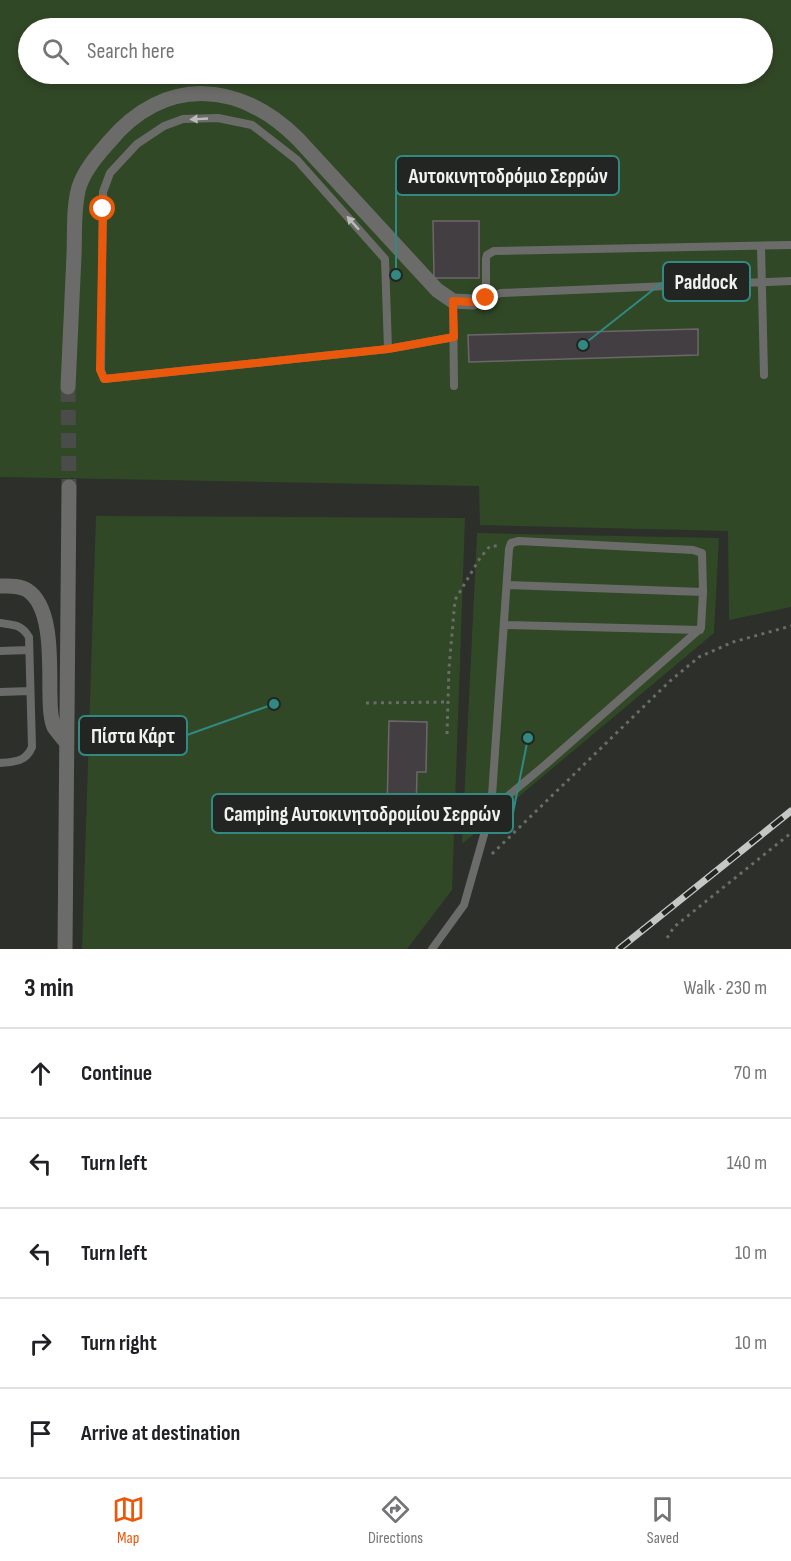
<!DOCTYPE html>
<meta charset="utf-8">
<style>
:root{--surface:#fff;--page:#f6f6f6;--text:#202124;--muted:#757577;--line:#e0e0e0;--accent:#ea580c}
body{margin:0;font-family:"Sofia Sans Condensed",sans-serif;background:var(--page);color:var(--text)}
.stop{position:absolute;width:18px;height:18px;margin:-14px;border:4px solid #ea580c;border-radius:50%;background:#fff}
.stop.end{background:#ea580c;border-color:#fff;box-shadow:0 2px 6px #0008}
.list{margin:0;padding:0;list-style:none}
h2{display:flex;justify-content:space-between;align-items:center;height:78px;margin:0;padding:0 24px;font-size:26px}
h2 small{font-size:20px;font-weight:400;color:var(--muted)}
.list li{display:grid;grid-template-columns:39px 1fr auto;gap:18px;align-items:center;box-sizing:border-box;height:90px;padding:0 24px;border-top:2px solid var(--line)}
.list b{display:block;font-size:22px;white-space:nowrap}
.list em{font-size:20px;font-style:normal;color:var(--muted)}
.icon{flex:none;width:33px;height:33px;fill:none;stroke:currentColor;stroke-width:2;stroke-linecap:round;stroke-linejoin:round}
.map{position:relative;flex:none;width:791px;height:949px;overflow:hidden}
.search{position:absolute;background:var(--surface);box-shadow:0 3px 9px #0003;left:18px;right:18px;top:18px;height:66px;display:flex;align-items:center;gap:15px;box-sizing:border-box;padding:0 21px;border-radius:33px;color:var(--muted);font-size:22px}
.sheet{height:528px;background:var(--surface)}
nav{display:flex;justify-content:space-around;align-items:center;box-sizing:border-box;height:84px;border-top:2px solid var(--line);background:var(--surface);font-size:16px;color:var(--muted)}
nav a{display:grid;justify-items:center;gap:3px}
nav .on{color:var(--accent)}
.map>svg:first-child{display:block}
</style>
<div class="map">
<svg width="791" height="949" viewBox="0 0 791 949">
<rect width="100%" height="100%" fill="#2c2f2a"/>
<!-- green -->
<path fill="#314826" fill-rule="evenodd" d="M0 0H791V607L729 620 728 531 480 525 479 486 0 477ZM28 28H762V74H28Z
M96 516 465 518 452 890 407 949H82Z
M477 533 719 538 714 633 462 844Z"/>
<!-- building -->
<path fill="#433e41" stroke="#6d676b" stroke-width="1.5" d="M433 221H479V278H434Z
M698 329V355L469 362 468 335Z
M389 721 427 722 426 772H417L416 812 387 811Z"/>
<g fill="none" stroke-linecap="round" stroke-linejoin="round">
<!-- street-tunnel -->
<path stroke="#494c48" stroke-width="15" stroke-dasharray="15 8" stroke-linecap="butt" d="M68 387 69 487"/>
<!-- path -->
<path stroke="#696c68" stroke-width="3" stroke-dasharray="3 4.5" stroke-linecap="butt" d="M366 703 448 702
M447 734 449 668 455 600 480 558 490 546H499
M492 854 670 681 699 657 733 642 791 626
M667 938 674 927 791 833"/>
<!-- lane -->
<path stroke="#6b6c6a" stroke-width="8" d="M761 246 764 375
M486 298V259L487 255 494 251 791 245
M453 301 454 386
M473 302 501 293 791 281
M388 349 385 259 297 160 252 125 218 118 183 119 164 126 137 144 110 173 103 192 101 370 104 379 388 349 454 337
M508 585 703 592
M0 623C14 625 21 624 29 637L32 747C26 762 14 762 0 763
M505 625 700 630
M0 651 29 650
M0 692 30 691
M432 949 464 905 491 810 509 549 511 543 519 541 693 550 702 553 703 592 701 628 545 765 491 810"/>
<!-- street -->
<path stroke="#6b6c6a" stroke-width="15" d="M68 387C70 343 72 299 74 255 75 234 73 208 79 187 85 169 97 156 109 142 164 76 239 80 298 139L437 290 453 301 473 302
M0 586C9 586 19 585 27 590 54 607 49 667 50 695 50 705 50 718 54 727 57 732 62 737 66 742
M65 949 69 487"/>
<!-- rail casing -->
<g stroke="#c5c7c4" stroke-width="7">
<path id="rail" d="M619 949 791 811"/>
</g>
<!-- rail -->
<use href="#rail" stroke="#222521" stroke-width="4.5" stroke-dasharray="14" stroke-linecap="butt"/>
</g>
<!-- one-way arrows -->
<defs><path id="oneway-solid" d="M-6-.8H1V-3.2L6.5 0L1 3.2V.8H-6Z" transform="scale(1.5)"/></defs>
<g fill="#bbbcba">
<use href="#oneway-solid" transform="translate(199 119) rotate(177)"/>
<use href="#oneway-solid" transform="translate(353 223) rotate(-132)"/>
</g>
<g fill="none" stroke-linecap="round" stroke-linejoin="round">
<!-- route -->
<path stroke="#ea580c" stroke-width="8" d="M103 209 100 370 104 379 388 349 454 337 453 301 473 302 486 298"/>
</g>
<!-- callouts -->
<path fill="none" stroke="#318981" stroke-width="2" d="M396 275L396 175M583 345L663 282M274 704L187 735M528 738L513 813"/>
<g fill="#318981" stroke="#222521" stroke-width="2">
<circle cx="396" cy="275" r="6"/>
<circle cx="583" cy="345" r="6"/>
<circle cx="274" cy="704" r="6"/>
<circle cx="528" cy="738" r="6"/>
</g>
<g fill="#222521" stroke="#318981" stroke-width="2">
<rect x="396" y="156" width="223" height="39" rx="6"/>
<rect x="663" y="262" width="87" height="39" rx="6"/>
<rect x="79" y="716" width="108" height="39" rx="6"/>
<rect x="212" y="794" width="301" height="39" rx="6"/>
</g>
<g font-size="21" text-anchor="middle" font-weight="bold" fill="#f0f2ef">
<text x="508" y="183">Αυτοκινητοδρόμιο Σερρών</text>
<text x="706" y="289">Paddock</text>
<text x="133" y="743">Πίστα Κάρτ</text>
<text x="362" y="821">Camping Αυτοκινητοδρομίου Σερρών</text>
</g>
</svg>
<div class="stop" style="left:103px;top:209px"></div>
<div class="stop end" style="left:486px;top:298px"></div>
<div class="search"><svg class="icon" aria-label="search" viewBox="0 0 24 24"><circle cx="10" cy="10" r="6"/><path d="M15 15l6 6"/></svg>Search here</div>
</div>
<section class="sheet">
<h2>3 min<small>Walk · 230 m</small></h2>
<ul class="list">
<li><svg class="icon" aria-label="ahead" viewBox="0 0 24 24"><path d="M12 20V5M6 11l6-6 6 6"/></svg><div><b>Continue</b></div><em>70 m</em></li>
<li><svg class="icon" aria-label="left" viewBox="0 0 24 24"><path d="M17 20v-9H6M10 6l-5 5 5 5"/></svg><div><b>Turn left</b></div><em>140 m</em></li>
<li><svg class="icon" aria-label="left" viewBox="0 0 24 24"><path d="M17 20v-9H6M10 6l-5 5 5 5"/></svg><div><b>Turn left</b></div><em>10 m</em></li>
<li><svg class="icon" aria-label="right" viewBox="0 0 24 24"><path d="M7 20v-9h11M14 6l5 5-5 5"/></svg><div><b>Turn right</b></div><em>10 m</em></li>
<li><svg class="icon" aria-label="arrive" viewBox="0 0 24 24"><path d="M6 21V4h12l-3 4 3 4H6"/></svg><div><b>Arrive at destination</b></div></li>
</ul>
</section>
<nav>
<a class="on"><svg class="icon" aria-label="map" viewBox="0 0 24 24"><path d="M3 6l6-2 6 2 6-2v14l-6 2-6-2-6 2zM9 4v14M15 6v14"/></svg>Map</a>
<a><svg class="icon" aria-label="directions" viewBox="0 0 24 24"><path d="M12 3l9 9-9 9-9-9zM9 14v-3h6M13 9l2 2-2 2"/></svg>Directions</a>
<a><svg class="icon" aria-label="saved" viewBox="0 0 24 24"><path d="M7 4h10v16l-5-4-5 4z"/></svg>Saved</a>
</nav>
